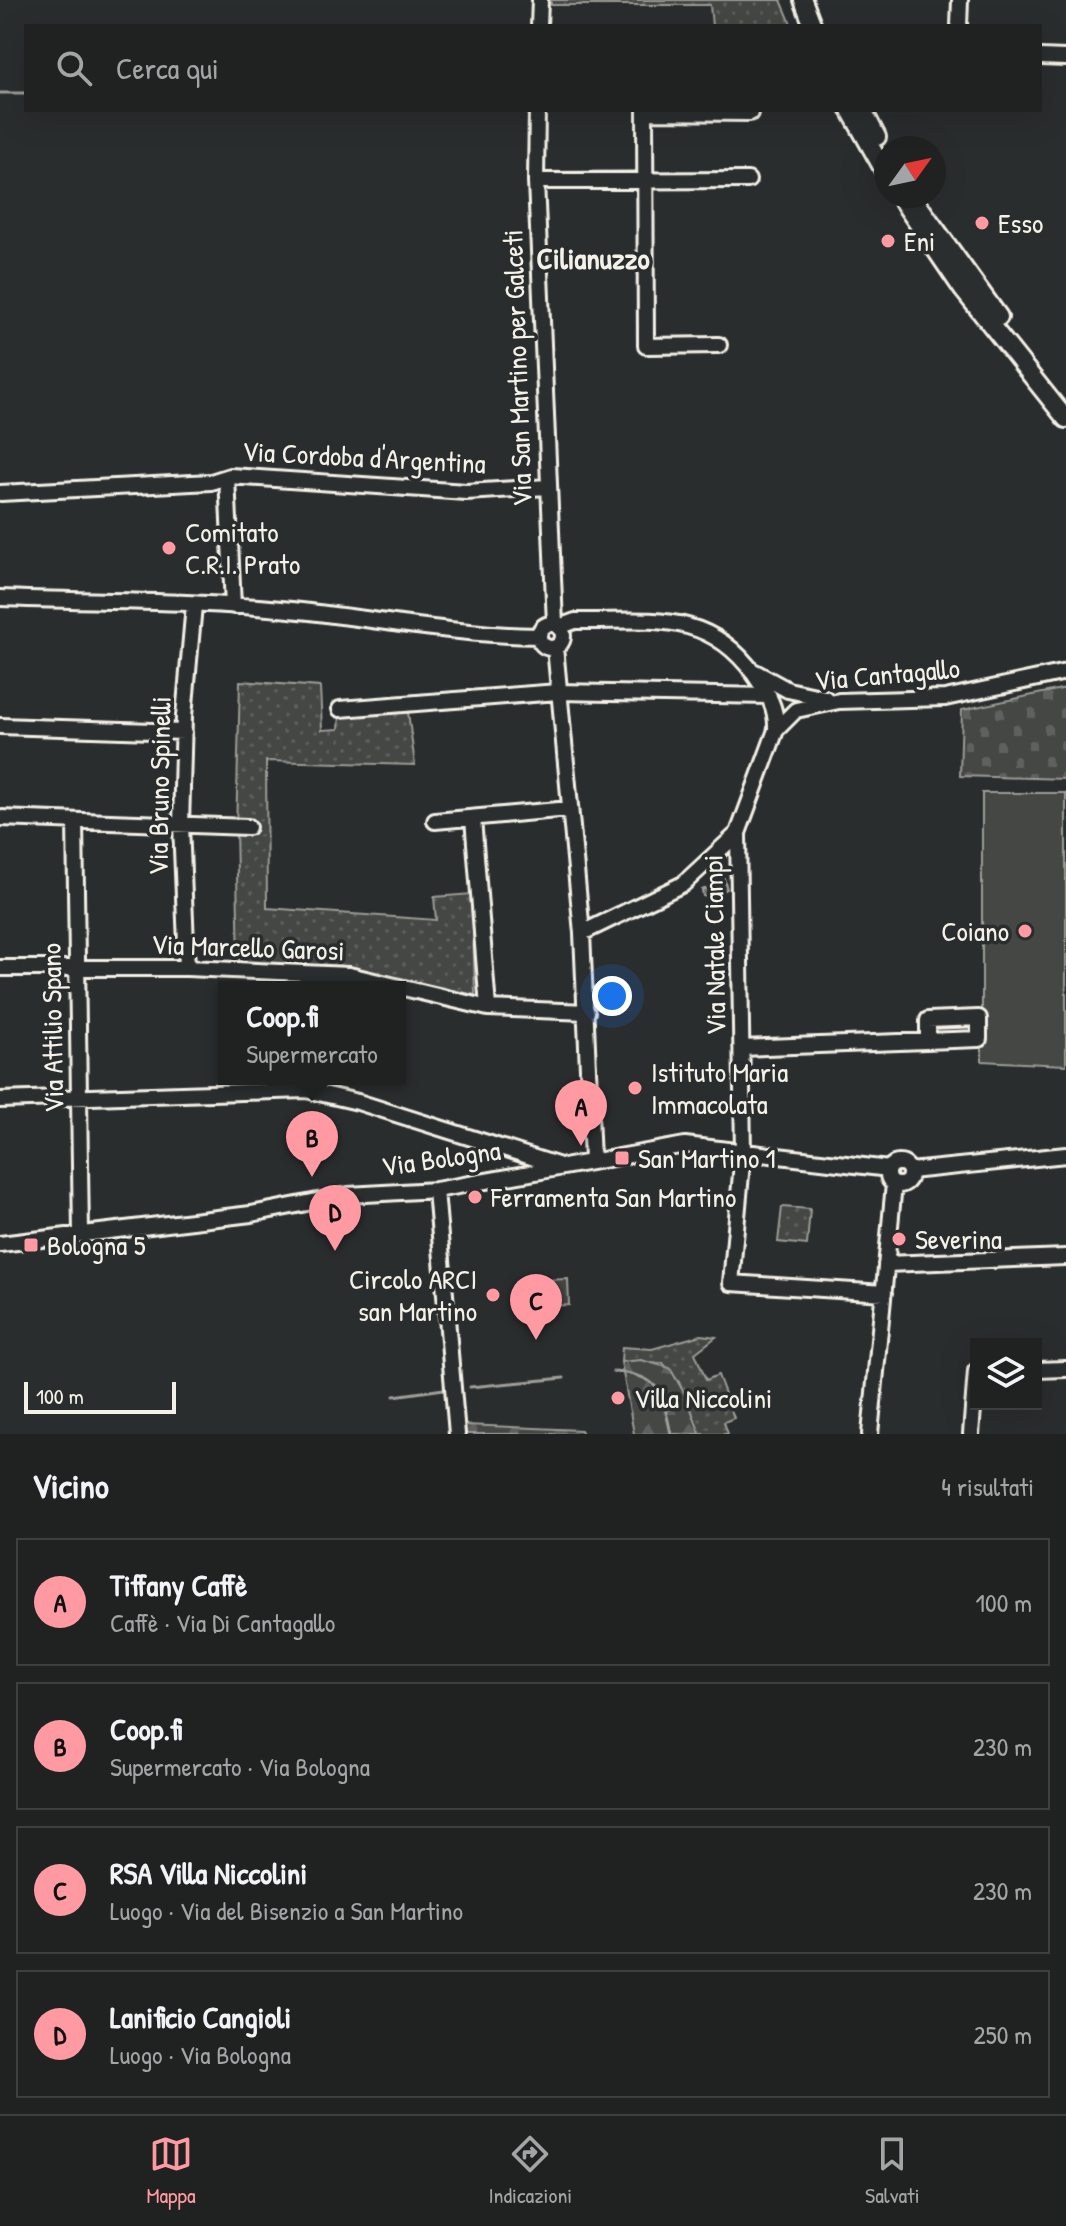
<!DOCTYPE html>
<html lang="it">
<meta charset="utf-8">
<style>
:root{--surface:#202222;--page:#282a2a;--text:#f1f3f6;--muted:#a2a4a5;--line:#3d3f40;--accent:#ff9aa2}
body{margin:0;font-family:"Patrick Hand",sans-serif;background:var(--page);color:var(--text)}
.controls{position:absolute;right:24px;bottom:24px;display:grid;overflow:hidden;border-radius:0px;box-shadow:0 8px 32px #0002}
.controls button{width:72px;height:72px;display:grid;place-items:center;padding:0;border:0;border-bottom:2px solid var(--line);background:var(--surface);color:var(--text);font:40px sans-serif}
.compass{position:absolute;left:874px;top:136px;width:72px;height:72px;border-radius:50%;background:var(--surface);box-shadow:0 8px 32px #0002;rotate:57deg}
.scale{position:absolute;left:24px;bottom:20px;width:152px;box-sizing:border-box;padding-left:8px;border:4px solid #f4f1e8;border-top:0;font-size:22px;line-height:28px;white-space:nowrap;color:#f4f1e8;-webkit-text-stroke:6px #2a2d2e;paint-order:stroke}
.you{position:absolute;left:612px;top:996px;width:28px;height:28px;margin:-20px;border:6px solid #fff;border-radius:50%;background:#1a73e8;box-shadow:0 0 0 12px #1a73e833}
.badge{display:grid;place-items:center;width:52px;height:52px;border-radius:50%;background:var(--accent);color:#111;font-size:26px;font-weight:700}
.pin{position:absolute;translate:-50% -66px;filter:drop-shadow(0 2px 4px #0008)}
.pin::after{content:'';position:absolute;top:42px;width:28px;height:24px;background:inherit;clip-path:polygon(0 0,100% 0,50% 100%)}
.popup{position:absolute;left:218px;top:981px;width:188px;height:104px;box-sizing:border-box;display:grid;place-content:center;border-radius:0px;background:var(--surface);filter:drop-shadow(0 2px 6px #0005);font-size:26px;white-space:nowrap;color:var(--muted)}
.popup b{font-size:30px;color:var(--text)}
.popup::after{content:'';position:absolute;left:50%;top:100%;margin-left:-16px;border:16px solid transparent;border-top-color:var(--surface)}
.list{margin:0;padding:0;list-style:none}
h2{display:flex;justify-content:space-between;align-items:center;height:104px;margin:0;padding:0 32px;font-size:34px}
h2 small{font-size:26px;font-weight:400;color:var(--muted)}
.list li{display:grid;grid-template-columns:52px 1fr auto;gap:24px;align-items:center;box-sizing:border-box;height:128px;margin:0 16px 16px;padding:0 16px;border:2px solid var(--line);border-radius:0px}
.list b{display:block;font-size:30px;white-space:nowrap}
.list p{margin:0;font-size:26px;white-space:nowrap;color:var(--muted)}
.list em{font-size:26px;font-style:normal;color:var(--muted)}
.icon{flex:none;width:44px;height:44px;fill:none;stroke:currentColor;stroke-width:2;stroke-linecap:round;stroke-linejoin:round}
.map{position:relative;flex:none;width:1066px;height:1434px;overflow:hidden}
.search{position:absolute;background:var(--surface);box-shadow:0 8px 32px #0002;left:24px;right:24px;top:24px;height:88px;display:flex;align-items:center;gap:20px;box-sizing:border-box;padding:0 28px;border-radius:0px;color:var(--muted);font-size:30px}
.sheet{height:680px;background:var(--surface)}
nav{display:flex;justify-content:space-around;align-items:center;box-sizing:border-box;height:112px;border-top:2px solid var(--line);background:var(--surface);font-size:22px;color:var(--muted)}
nav a{display:grid;justify-items:center;gap:4px}
nav .on{color:var(--accent)}
.map>svg:first-child{display:block}
</style>
<div class="map">
<svg width="1066" height="1434" viewBox="0 0 1066 1434">
<defs>
<pattern id="grass-dots" width="8" height="8" patternUnits="userSpaceOnUse" patternTransform="scale(2)"><rect width="8" height="8" fill="#444645"/><path d="M2 2h.1M6 6h.1" fill="none" stroke="#606160" stroke-width="1.8" stroke-linecap="round"/></pattern>
<pattern id="forest-firs" width="22" height="20" patternUnits="userSpaceOnUse" patternTransform="scale(2)"><rect width="22" height="20" fill="#444645"/><path d="M5 1l3.5 6h-7zM16 11l3.5 6h-7z" fill="#606160"/></pattern>
<pattern id="cemetery-stones" width="16" height="16" patternUnits="userSpaceOnUse" patternTransform="scale(2)"><rect width="16" height="16" fill="#444645"/><path d="M2 7V4a2 2 0 0 1 4 0v3zM10 15v-3a2 2 0 0 1 4 0v3z" fill="#606160"/></pattern>
<pattern id="water-ripples" width="26" height="14" patternUnits="userSpaceOnUse" patternTransform="scale(2)"><rect width="26" height="14" fill="#676866"/><path d="M2 4q2-2 4 0t4 0M15 11q2-2 4 0t4 0" fill="none" stroke="#7d7e7c"/></pattern>
</defs>
<rect width="100%" height="100%" fill="#2a2d2e"/>
<filter id="ink" filterUnits="userSpaceOnUse"><feTurbulence type="fractalNoise" baseFrequency=".0125" numOctaves="2"/><feDisplacementMap in="SourceGraphic" scale="16" xChannelSelector="R" yChannelSelector="G"/><feConvolveMatrix kernelMatrix="1 2 1 2 8 2 1 2 1" color-interpolation-filters="sRGB"/></filter>
<g filter="url(#ink)">
<!-- grass -->
<path fill="url(#grass-dots)" stroke="#9c9c96" stroke-width="2" d="M551 0H781L792 26H712L710 5H551Z
M240 681 320 687 322 730 339 729 340 713 408 712 415 765 266 761 267 908 436 920 434 897 472 894 475 995 357 969 239 962 236 830Z
M782 1207 810 1209 807 1245 778 1242Z
M701 1335 716 1337 695 1353 706 1380 718 1375 734 1418 724 1422 728 1434H700L679 1382 663 1363 621 1362 622 1347 652 1349Z"/>
<!-- forest -->
<path fill="url(#forest-firs)" stroke="#9c9c96" stroke-width="2" d="M641 1360 670 1368 687 1398 700 1434H634L621 1362Z
M465 1425 581 1430 583 1434H466Z"/>
<!-- cemetery -->
<path fill="url(#cemetery-stones)" stroke="#9c9c96" stroke-width="2" d="M1066 688V779L960 776 962 710Z"/>
<!-- pitch -->
<path fill="#444645" stroke="#9c9c96" stroke-width="2" d="M982 793H1066V1065L982 1061Z
M568 1279 569 1305 518 1307 517 1281Z"/>
<!-- water -->
<path fill="url(#water-ripples)" stroke="#9f9f9a" stroke-width="2" d="M717 876 724 878 727 889 709 898 703 896 702 890 710 887Z"/>
<g fill="none" stroke-linecap="round" stroke-linejoin="round">
<!-- stream -->
<path stroke="#9f9f9a" stroke-width="3" d="M0 93H26
M613 1372C661 1374 662 1393 671 1434
M470 1387 564 1378
M394 1396 444 1389"/>
<!-- minor casing -->
<g stroke="#f4f1e8" stroke-width="20">
<path id="minor" d="M539 26 540 0
M959 26 960 0
M1040 57 1066 58
M537 110 536 181 555 624
M645 110 646 346 719 345
M645 112 750 113
M536 181 748 180
M227 477 233 606
M0 493 211 482 230 476 466 492 547 487
M0 598C103 602 207 600 310 612 387 621 461 635 539 636
M539 636a12 12 0 1 1 24 0a12 12 0 1 1-24 0Z
M559 627 575 621C647 622 707 608 754 674 767 693 777 706 776 730
M555 647 582 933 592 1160
M755 672 788 690 825 698
M340 709 558 692 769 696
M0 726 184 732
M0 818 248 827
M473 818 488 1008
M75 821 81 1234
M435 821 569 809
M738 833 743 1152 731 1283 884 1293
M582 933 683 884 738 833 776 730 796 710 839 701 945 698 1066 672
M0 968H187L349 975 488 1008 587 1012
M187 968 181 825 184 716 194 605
M742 1048 979 1039V1018L928 1020V1041
M0 1100 306 1090 358 1102 560 1166
M888 1174a11 11 0 1 1 22 0a11 11 0 1 1-22 0Z
M910 1171 1066 1155
M436 1190 457 1434
M0 1244 251 1214 348 1195 436 1190 685 1145 889 1169
M886 1264 1066 1257
M1036 1370 1066 1369
M870 1434 894 1184
M971 1434 976 1371"/>
</g>
<!-- major casing -->
<g stroke="#f4f1e8" stroke-width="22">
<path id="major" d="M803 0 813 26
M850 110 886 174
M863 110 877 137
M899 196 963 290 1066 419
M912 196 999 317"/>
</g>
<!-- minor -->
<use href="#minor" stroke="#2a2d2e" stroke-width="14"/>
<!-- major -->
<use href="#major" stroke="#2a2d2e" stroke-width="16"/>
</g>
</g>
<!-- markers -->
<g fill="#ff9aa2" stroke="#2a2d2e" stroke-width="3">
<circle cx="982" cy="223" r="8"/>
<circle cx="888" cy="241" r="8"/>
<circle cx="169" cy="548" r="8"/>
<circle cx="1025" cy="931" r="8"/>
<circle cx="635" cy="1088" r="8"/>
<rect x="614" y="1150" width="16" height="16" rx="4"/>
<circle cx="475" cy="1197" r="8"/>
<circle cx="899" cy="1239" r="8"/>
<rect x="23" y="1237" width="16" height="16" rx="4"/>
<circle cx="493" cy="1295" r="8"/>
<circle cx="618" cy="1398" r="8"/>
</g>
<g text-anchor="middle" dominant-baseline="central" stroke-width="7" stroke-linejoin="round" paint-order="stroke">
<!-- poi labels -->
<g font-size="28" fill="#f4f1e8" stroke="#2a2d2e" text-anchor="start">
<text x="998" y="223">Esso</text>
<text x="904" y="241">Eni</text>
<text x="185" y="532">Comitato<tspan x="185" dy="32">C.R.I. Prato</tspan></text>
<text x="1009" y="931" text-anchor="end">Coiano</text>
<text x="651" y="1072">Istituto Maria<tspan x="651" dy="32">Immacolata</tspan></text>
<text x="638" y="1158">San Martino 1</text>
<text x="491" y="1197">Ferramenta San Martino</text>
<text x="915" y="1239">Severina</text>
<text x="47" y="1245">Bologna 5</text>
<text x="477" y="1279" text-anchor="end">Circolo ARCI<tspan x="477" dy="32">san Martino</tspan></text>
<text x="634" y="1398">Villa Niccolini</text>
</g>
<!-- street labels -->
<g font-size="28" fill="#f4f1e8" stroke="#2a2d2e">
<text transform="translate(517 368) rotate(-92)">Via San Martino per Galceti</text>
<text transform="translate(364 457) rotate(3)">Via Cordoba d'Argentina</text>
<text transform="translate(887 674) rotate(-5)">Via Cantagallo</text>
<text transform="translate(159 786) rotate(-89)">Via Bruno Spinelli</text>
<text transform="translate(714 945) rotate(-91)">Via Natale Ciampi</text>
<text transform="translate(248 947) rotate(2)">Via Marcello Garosi</text>
<text transform="translate(52 1028) rotate(-91)">Via Attilio Spano</text>
<text transform="translate(441 1158) rotate(-8)">Via Bologna</text>
</g>
<!-- neighbourhood labels -->
<g font-size="30" font-weight="bold" fill="#f4f1e8" stroke="#2a2d2e">
<text x="593" y="258">Cilianuzzo</text>
</g>
</g>
</svg>
<div class="controls">
<button><svg class="icon" aria-label="layers" viewBox="0 0 24 24"><path d="M12 4l9 5-9 5-9-5zM3 14l9 5 9-5"/></svg></button>
</div>
<svg class="compass" viewBox="-18 -18 36 36"><path d="M0-13l5 13h-10z" fill="#e53935"/><path d="M0 13l5-13h-10z" fill="#a2a4a5"/></svg>
<div class="scale">100 m</div>
<div class="you"></div>
<div class="pin badge" style="left:581px;top:1146px">A</div>
<div class="pin badge" style="left:312px;top:1177px">B</div>
<div class="popup"><b>Coop.fi</b>Supermercato</div>
<div class="pin badge" style="left:536px;top:1340px">C</div>
<div class="pin badge" style="left:335px;top:1251px">D</div>
<div class="search"><svg class="icon" aria-label="search" viewBox="0 0 24 24"><circle cx="10" cy="10" r="6"/><path d="M15 15l6 6"/></svg>Cerca qui</div>
</div>
<section class="sheet">
<h2>Vicino<small>4 risultati</small></h2>
<ul class="list">
<li><span class="badge">A</span><div><b>Tiffany Caffè</b><p>Caffè · Via Di Cantagallo</p></div><em>100 m</em></li>
<li><span class="badge">B</span><div><b>Coop.fi</b><p>Supermercato · Via Bologna</p></div><em>230 m</em></li>
<li><span class="badge">C</span><div><b>RSA Villa Niccolini</b><p>Luogo · Via del Bisenzio a San Martino</p></div><em>230 m</em></li>
<li><span class="badge">D</span><div><b>Lanificio Cangioli</b><p>Luogo · Via Bologna</p></div><em>250 m</em></li>
</ul>
</section>
<nav>
<a class="on"><svg class="icon" aria-label="map" viewBox="0 0 24 24"><path d="M3 6l6-2 6 2 6-2v14l-6 2-6-2-6 2zM9 4v14M15 6v14"/></svg>Mappa</a>
<a><svg class="icon" aria-label="directions" viewBox="0 0 24 24"><path d="M12 3l9 9-9 9-9-9zM9 14v-3h6M13 9l2 2-2 2"/></svg>Indicazioni</a>
<a><svg class="icon" aria-label="saved" viewBox="0 0 24 24"><path d="M7 4h10v16l-5-4-5 4z"/></svg>Salvati</a>
</nav>
